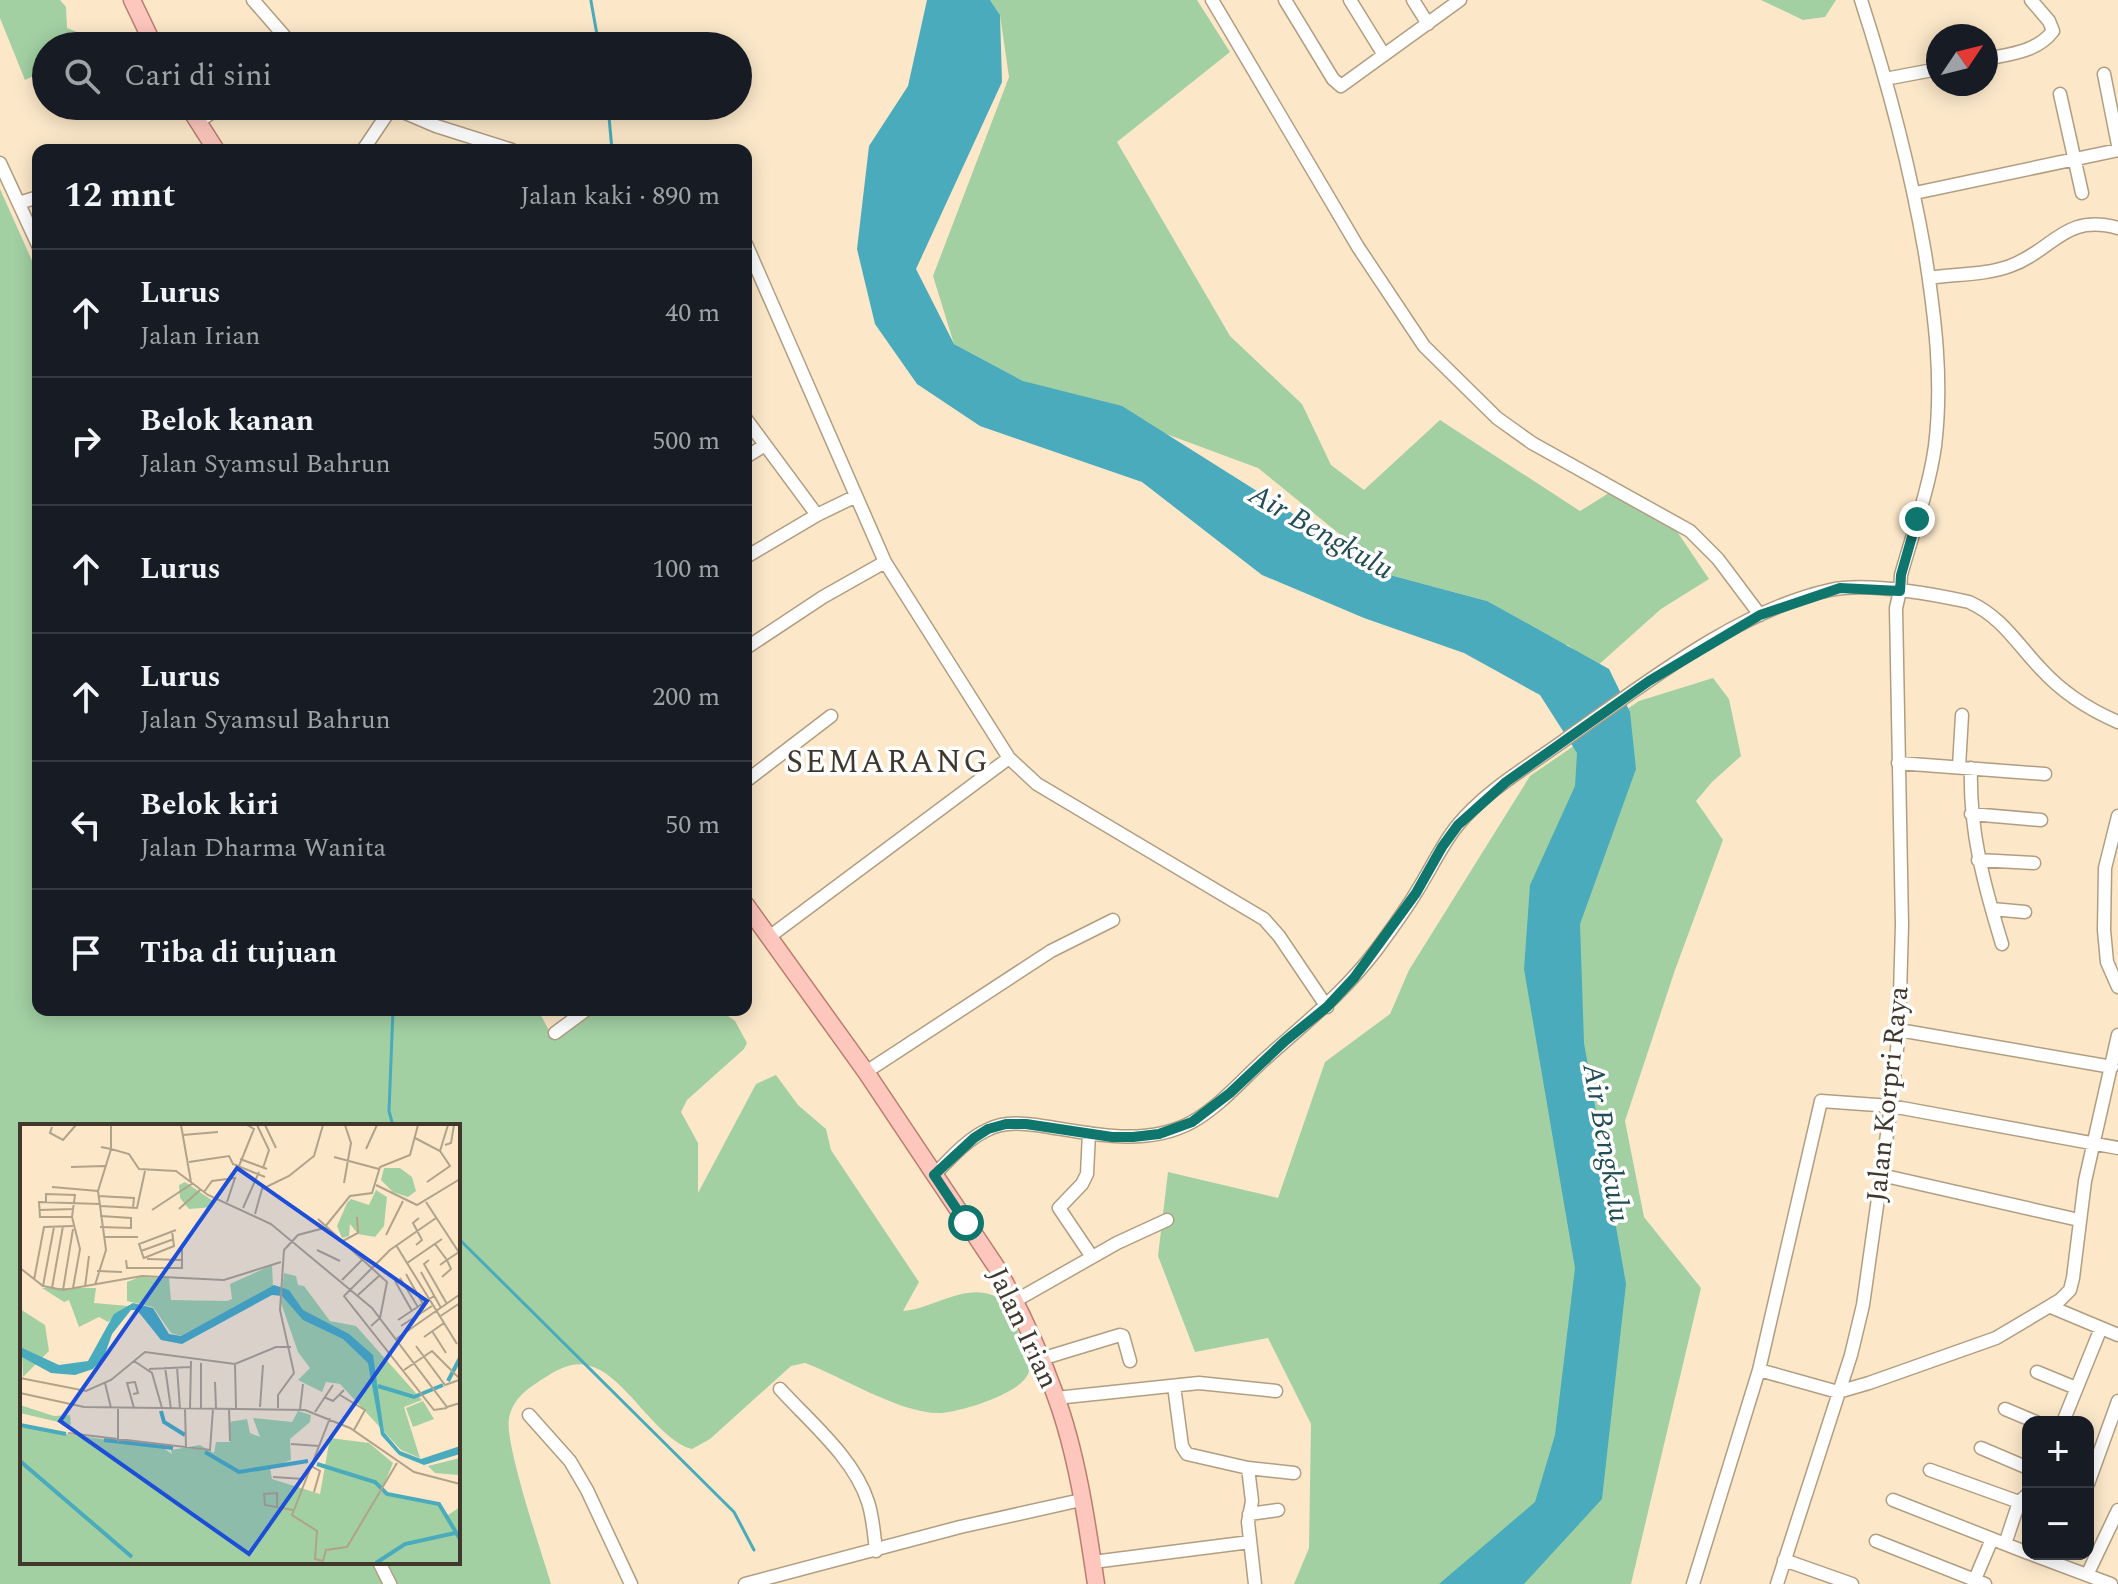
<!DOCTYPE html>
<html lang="id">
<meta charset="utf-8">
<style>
:root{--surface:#171b24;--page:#20242c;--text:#f1f3f6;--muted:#9ea1a6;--line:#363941}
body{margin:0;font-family:Spectral,serif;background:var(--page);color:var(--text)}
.controls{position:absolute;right:24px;bottom:24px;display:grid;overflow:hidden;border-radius:16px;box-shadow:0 4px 20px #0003}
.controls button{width:72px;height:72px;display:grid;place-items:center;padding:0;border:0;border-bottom:2px solid var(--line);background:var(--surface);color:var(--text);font:40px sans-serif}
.compass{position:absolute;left:1926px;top:24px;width:72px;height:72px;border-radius:50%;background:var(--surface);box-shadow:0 4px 20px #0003;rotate:55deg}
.stop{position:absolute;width:24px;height:24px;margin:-18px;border:6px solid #0f766e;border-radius:50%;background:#fff}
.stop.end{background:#0f766e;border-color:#fff;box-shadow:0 2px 8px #0008}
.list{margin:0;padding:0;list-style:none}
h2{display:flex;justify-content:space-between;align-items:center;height:104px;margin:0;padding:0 32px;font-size:34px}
h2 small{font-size:26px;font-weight:400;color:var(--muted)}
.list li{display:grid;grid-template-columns:52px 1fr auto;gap:24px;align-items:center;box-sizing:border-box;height:128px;padding:0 32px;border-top:2px solid var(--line)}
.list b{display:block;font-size:30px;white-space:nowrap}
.list p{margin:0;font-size:26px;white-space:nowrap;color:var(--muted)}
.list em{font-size:26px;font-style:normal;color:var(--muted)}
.icon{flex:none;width:44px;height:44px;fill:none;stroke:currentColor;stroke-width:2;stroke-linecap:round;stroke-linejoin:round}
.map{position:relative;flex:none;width:2118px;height:1584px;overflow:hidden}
.search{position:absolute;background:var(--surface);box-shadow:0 4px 20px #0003;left:32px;top:32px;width:720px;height:88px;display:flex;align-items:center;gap:20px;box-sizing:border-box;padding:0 28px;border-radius:44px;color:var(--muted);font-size:30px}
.panel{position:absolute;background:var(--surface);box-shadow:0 4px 20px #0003;left:32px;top:144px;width:720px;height:872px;border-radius:16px}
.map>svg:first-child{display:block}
</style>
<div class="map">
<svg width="2118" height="1584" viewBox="0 0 2118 1584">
<rect width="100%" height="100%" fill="#fce8c9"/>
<!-- green -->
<path fill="#a2d0a3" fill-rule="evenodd" d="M0 0H60L66 7 67 28 79 33 71 46H46V70L25 80 0 18Z
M990 0H1197L1230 52 1117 142 1230 336 1302 404 1331 465 1364 490 1440 420 1580 511 1609 493 1676 530 1709 579 1661 609 1596 667 1568 645 1524 642 1487 601 1390 575 1258 468 1023 381 954 344 933 276 1009 77 1000 15Z
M1761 0H1836L1825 17 1803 20Z
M0 189 38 274V1010H538L551 1034 558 1038 594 1010H720L735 1021 747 1043 744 1049 687 1100 681 1112 698 1143V1193L756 1084 776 1075 798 1105 826 1129 831 1150 919 1282 903 1311C931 1309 964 1284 992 1295 1005 1300 1012 1315 1017 1328 1022 1341 1034 1360 1028 1374 1020 1394 962 1411 942 1413 902 1415 843 1377 805 1363L791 1366 710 1439 692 1449C661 1442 631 1387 600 1370 581 1360 567 1364 549 1375 532 1386 514 1395 509 1418 504 1443 542 1553 551 1584H0ZM22 1126H458V1562H22Z
M1713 678 1729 699 1741 756 1712 782 1696 801 1723 840 1675 970 1625 1121 1644 1217 1701 1288 1631 1584H1294L1309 1548 1311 1424 1268 1338 1195 1352 1158 1256 1168 1172 1278 1198 1325 1062 1390 1014 1409 970 1530 776 1639 701Z"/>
<!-- water -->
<path fill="#4aabbc" d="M927 0H990L1000 15 1002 82 916 269 954 344 1023 381 1122 406 1390 575 1487 601 1609 669 1630 712 1636 769 1580 924 1584 1043 1626 1284 1602 1499 1524 1584H1439L1535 1502 1555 1435 1575 1268 1524 969 1530 885 1575 786 1577 753 1540 695 1464 653 1364 618 1262 575 1142 482 980 426 917 384 875 324 857 249 869 146 908 86Z"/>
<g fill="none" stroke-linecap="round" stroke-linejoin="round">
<!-- stream -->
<path stroke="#4aabbc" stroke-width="3" d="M591 1 599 46
M608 106 612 150
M393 1010 389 1111 393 1126
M458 1238 734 1512 754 1550"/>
<!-- minor casing -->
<g stroke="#b19e81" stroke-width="15">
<path id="minor" d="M253 0 293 46
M1212 0 1358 247 1424 346 1497 418 1532 443 1690 531 1718 559 1760 615
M1285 0 1333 79 1341 86 1460 0
M1350 0 1384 55
M1413 0 1428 24
M1986 59C2010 54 2037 52 2053 31L2049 21 2031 0
M2104 74 2118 145
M1885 79 1938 69
M2060 94 2082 193
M389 106 436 126 512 150
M198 122 221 106
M363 150 392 107
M0 163 38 245
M1915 193 2118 150
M19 203 38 197
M746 244 885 562 1009 758 1037 784 1264 919 1279 936 1327 1007
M1929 278C1955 274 1986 275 2010 266 2054 250 2064 213 2118 228
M746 419 817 515
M746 457 765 445
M746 557 817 515 854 497
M746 648 823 597 885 562
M1898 763 2045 774
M1959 767 1962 715
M1971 768C1969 830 1984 885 2002 944
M746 781 831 716
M1971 814 2041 820
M2118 816 2105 868 2104 930 2107 962 2118 987
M1978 860 2034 863
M1992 909 2025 912
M769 937 1009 758
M1899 1030 2112 1067
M555 1033 586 1010
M866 1072 1051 951 1113 920
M1089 1133 1087 1174 1082 1184 1059 1208 1092 1257
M934 1175C950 1159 966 1140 987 1130 1007 1120 1028 1124 1049 1127 1097 1135 1148 1146 1192 1122 1220 1106 1241 1081 1264 1060 1306 1022 1343 994 1377 949 1391 930 1405 911 1417 891 1431 869 1441 846 1457 826 1486 790 1529 766 1566 739 1643 685 1738 610 1830 590 1867 582 1932 594 1969 602 2002 617 2017 644 2041 669 2062 692 2090 710 2118 722
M1881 1175 2079 1220
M1015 1301 1117 1243 1167 1220
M2051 1307 2118 1335
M1041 1359 1120 1335 1123 1336 1130 1361
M1759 1370 1838 1392 1869 1383 1996 1338 2060 1300 2070 1290 2073 1278 2085 1181 2118 1035
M2037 1372 2076 1388
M1174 1386 1182 1446 1187 1454 1248 1468 1294 1473
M780 1389C810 1422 854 1458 868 1502 873 1517 874 1534 876 1551
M1056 1398 1199 1383 1276 1391
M2005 1409 2036 1422
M529 1415 570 1461 587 1490 631 1584
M2063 1422 2101 1328
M1981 1448 2028 1468
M1248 1468 1252 1501 1248 1522 1255 1584
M1930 1470 2019 1502
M2088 1484 2118 1401
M1893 1500 2028 1553
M1249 1514 1278 1510
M1876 1541 1985 1584
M2005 1544 2019 1502 2028 1494
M2031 1554 2111 1584
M1784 1560 1852 1584
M379 1562 390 1584
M1093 1562 1250 1542
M2087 1575 2118 1510
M745 1584 960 1527 1081 1500
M1693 1584 1759 1370 1821 1101 1891 1106 2118 1148
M1777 1584 1851 1355 1863 1305 1891 1106 1899 1030 1902 925 1896 608 1900 591 1901 575C1913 532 1929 489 1935 446 1943 380 1935 317 1925 253 1910 167 1888 83 1861 0
M1973 1584 1992 1539"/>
</g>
<!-- major casing -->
<g stroke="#ba7c6e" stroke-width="19">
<path id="major" d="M132 0 154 46
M188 106 216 150
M746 905 866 1072 997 1268C1020 1309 1040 1352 1056 1397 1077 1454 1087 1523 1096 1584"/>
</g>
<!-- minor -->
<use href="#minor" stroke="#fff" stroke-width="12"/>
<!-- major -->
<use href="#major" stroke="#fdc7bd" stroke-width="16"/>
</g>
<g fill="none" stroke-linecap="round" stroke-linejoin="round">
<!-- route -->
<path stroke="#0f766e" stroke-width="10" d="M966 1223 934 1175 974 1138 988 1129 1006 1124H1026L1112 1137H1133L1159 1134 1192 1122 1230 1093 1285 1041 1327 1007 1354 978 1416 893 1442 847 1458 825 1506 782 1649 681 1760 615 1840 588 1900 591 1901 575 1917 519"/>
</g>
<g text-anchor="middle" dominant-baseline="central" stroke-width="7" stroke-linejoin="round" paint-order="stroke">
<!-- street labels -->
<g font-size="28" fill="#40382c" stroke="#fff">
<text transform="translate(1888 1094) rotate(-84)">Jalan Korpri Raya</text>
<text transform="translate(1023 1328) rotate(65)">Jalan Irian</text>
</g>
<!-- water labels -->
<g font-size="30" font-style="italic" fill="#224d55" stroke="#fff">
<text transform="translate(1321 532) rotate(30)">Air Bengkulu</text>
<text transform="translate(1606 1143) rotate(80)">Air Bengkulu</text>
</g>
<!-- quarter labels -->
<g font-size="32" letter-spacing="2" fill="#40382c" stroke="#fff">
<text x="888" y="762">SEMARANG</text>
</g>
</g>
<!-- overview -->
<g transform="translate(20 1124)">
<rect width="440" height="440" fill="#fce8c9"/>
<path d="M364 44H380L392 53 396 67 388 73 373 68 361 56ZM165 58 193 77V83L169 85 160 74 159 61ZM356 66 367 73 364 102 355 113 338 110 330 100 329 112 322 114 317 102 327 79 331 75 349 81ZM252 141 253 162 161 212 151 209 133 183 107 177V158L120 153 149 154 151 176 207 177 212 175 210 160ZM264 149 276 152 278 161 284 162 310 197 336 202 402 276 384 283 400 334 381 326 320 260 306 258 302 268 278 256 290 244 278 228 261 179ZM22 164H76L74 179 108 182 88 198 79 193 59 203 49 176 44 178ZM0 185 25 201 29 227 3 253ZM403 277 414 295 393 303 386 284ZM0 281 34 292 50 291 51 301 0 289ZM278 287 291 291 290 298 270 315 271 336 250 344 252 355 300 370 310 314 349 319 373 339 361 368 419 379 428 391 440 383V439H0V303L143 324 152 330 151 326 180 321 194 329 196 318H210L209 298 227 295 230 309 240 313 233 294 272 298ZM440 334 438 351 415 349 408 342Z" fill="#a2d0a3"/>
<path d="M254 161 269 166 283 186 329 210 353 231 364 308 380 327 401 335 440 322V330L404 341 379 331 361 311 348 239 323 215 283 196 262 172 252 171 162 220 141 216 117 186H111L92 210 84 233 73 245 55 251 31 249 0 232V223L39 241 68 237 94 190 113 179 133 184 149 210 161 212Z" fill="#4aabbc"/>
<path fill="none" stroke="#4aabbc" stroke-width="4" d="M428 257 440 234M358 262 394 273 423 261M141 287 144 298 165 311M0 301 46 310M84 316 153 324M185 328 219 348 288 337M0 337 112 433M297 340 355 358 367 370 419 380 440 415M356 439 385 420 435 409"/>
<path fill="none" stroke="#b1a28a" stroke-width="2" d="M91 1V25L109 30 119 45 156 47 188 71 251 100 352 184 427 283 440 279M161 1 171 58M237 1 249 26 243 44M245 1 256 24M32 3 30 9 43 16 56 1M163 11 198 8M395 14 420 27 430 42 407 58M425 21 431 19 434 1M346 25 357 1M420 27 428 1M314 33 359 45M220 35 247 45M169 38 209 32 213 40 245 53M219 42 234 5 227 1M51 43 85 42M324 59 331 19 325 1M356 61 397 81 440 55M32 63 78 67M184 68 192 57 215 54 207 78M78 72 114 74 113 84M26 78V70L55 71 52 93 60 125 53 164M406 78 440 130M80 82 117 84 125 47M223 84 239 48M159 85 180 66M19 86 54 85M132 86 173 59M235 90 242 65 269 52 294 32 303 1M80 92 111 94V104L80 103M52 93H20L19 78 79 80M416 94 370 126 324 172 414 286 427 284M298 95 367 158 360 194 351 202M366 111 383 77M84 113H118M321 118 338 109 337 93M415 120 427 136 439 128M376 121 387 139 422 115M396 121 402 116 393 99 399 94M297 126 320 137M121 127 154 115M124 134 154 122 152 107M124 135 119 120 156 106M127 135 162 136M106 136 107 144H162V121M409 136 404 140 427 180M387 139 437 220M420 141 427 136 431 145 422 153M0 144 23 162 43 166 122 152 204 156 261 138M77 147 102 148M401 148 421 184M386 150 403 180M380 154 398 183M14 156 24 103 53 102M322 156 344 134M375 157 392 187M75 161 86 126 78 67 91 25 81 23M23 162 34 103M65 163 69 132M32 164 43 102M43 166 53 105M338 171 360 151M419 193 440 179M378 196 414 172M381 202 412 182M412 207 426 229M404 213 424 199M376 215 439 171M396 222 425 261 439 256M114 237 132 249 142 284M215 240 216 284M145 243 151 285M157 243 160 285M129 245 170 243M384 246 412 227 440 255M0 254 66 267 91 256 125 228 215 240 256 223H271M195 258 196 284M85 259 91 284M0 269 64 283 285 286 330 304 394 348 440 360M113 270 118 269 115 258 107 259 114 284M320 271 345 286 334 306M304 273 313 277 324 266M240 283 243 241M181 284V239M258 284V271L274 249 260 186 264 126 278 111 304 104 330 72 352 69 360 43 390 31 398 1M165 285 166 324M170 285 171 237M209 285 210 317M280 285 283 260M295 288 313 261M310 294 272 391 297 407 295 435 303 437 306 426 327 423 377 339M48 309 190 326 193 285M98 318V285M271 320 299 322M291 342 300 347 294 368M253 353 284 355M257 383V369L244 370 245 381 273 386"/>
<path fill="#1d4ed8" fill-opacity="0.15" stroke="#1d4ed8" stroke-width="4" d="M217 44 407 177 229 430 40 297Z"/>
<rect width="440" height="440" fill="none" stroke="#40382c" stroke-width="4"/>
</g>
</svg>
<div class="controls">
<button>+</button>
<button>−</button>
</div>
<svg class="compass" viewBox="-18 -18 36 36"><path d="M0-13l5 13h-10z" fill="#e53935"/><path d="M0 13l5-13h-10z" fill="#9ea1a6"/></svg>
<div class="stop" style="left:966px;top:1223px"></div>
<div class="stop end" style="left:1917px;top:519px"></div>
<div class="search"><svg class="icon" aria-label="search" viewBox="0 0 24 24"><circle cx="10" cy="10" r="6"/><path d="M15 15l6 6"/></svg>Cari di sini</div>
<section class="panel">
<h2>12 mnt<small>Jalan kaki · 890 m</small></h2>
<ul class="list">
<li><svg class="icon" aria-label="ahead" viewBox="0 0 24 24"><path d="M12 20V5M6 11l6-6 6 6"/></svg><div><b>Lurus</b><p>Jalan Irian</p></div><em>40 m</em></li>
<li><svg class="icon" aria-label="right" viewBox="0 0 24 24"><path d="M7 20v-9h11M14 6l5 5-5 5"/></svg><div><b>Belok kanan</b><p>Jalan Syamsul Bahrun</p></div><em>500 m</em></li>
<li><svg class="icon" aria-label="ahead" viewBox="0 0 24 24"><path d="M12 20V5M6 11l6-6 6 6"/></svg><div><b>Lurus</b></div><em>100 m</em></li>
<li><svg class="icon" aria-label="ahead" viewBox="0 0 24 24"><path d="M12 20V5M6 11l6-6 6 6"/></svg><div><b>Lurus</b><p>Jalan Syamsul Bahrun</p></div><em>200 m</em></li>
<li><svg class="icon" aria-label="left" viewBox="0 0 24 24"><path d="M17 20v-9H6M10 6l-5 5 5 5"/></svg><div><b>Belok kiri</b><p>Jalan Dharma Wanita</p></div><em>50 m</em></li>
<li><svg class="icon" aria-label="arrive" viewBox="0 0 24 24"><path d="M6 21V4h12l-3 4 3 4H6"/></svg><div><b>Tiba di tujuan</b></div></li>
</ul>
</section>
</div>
